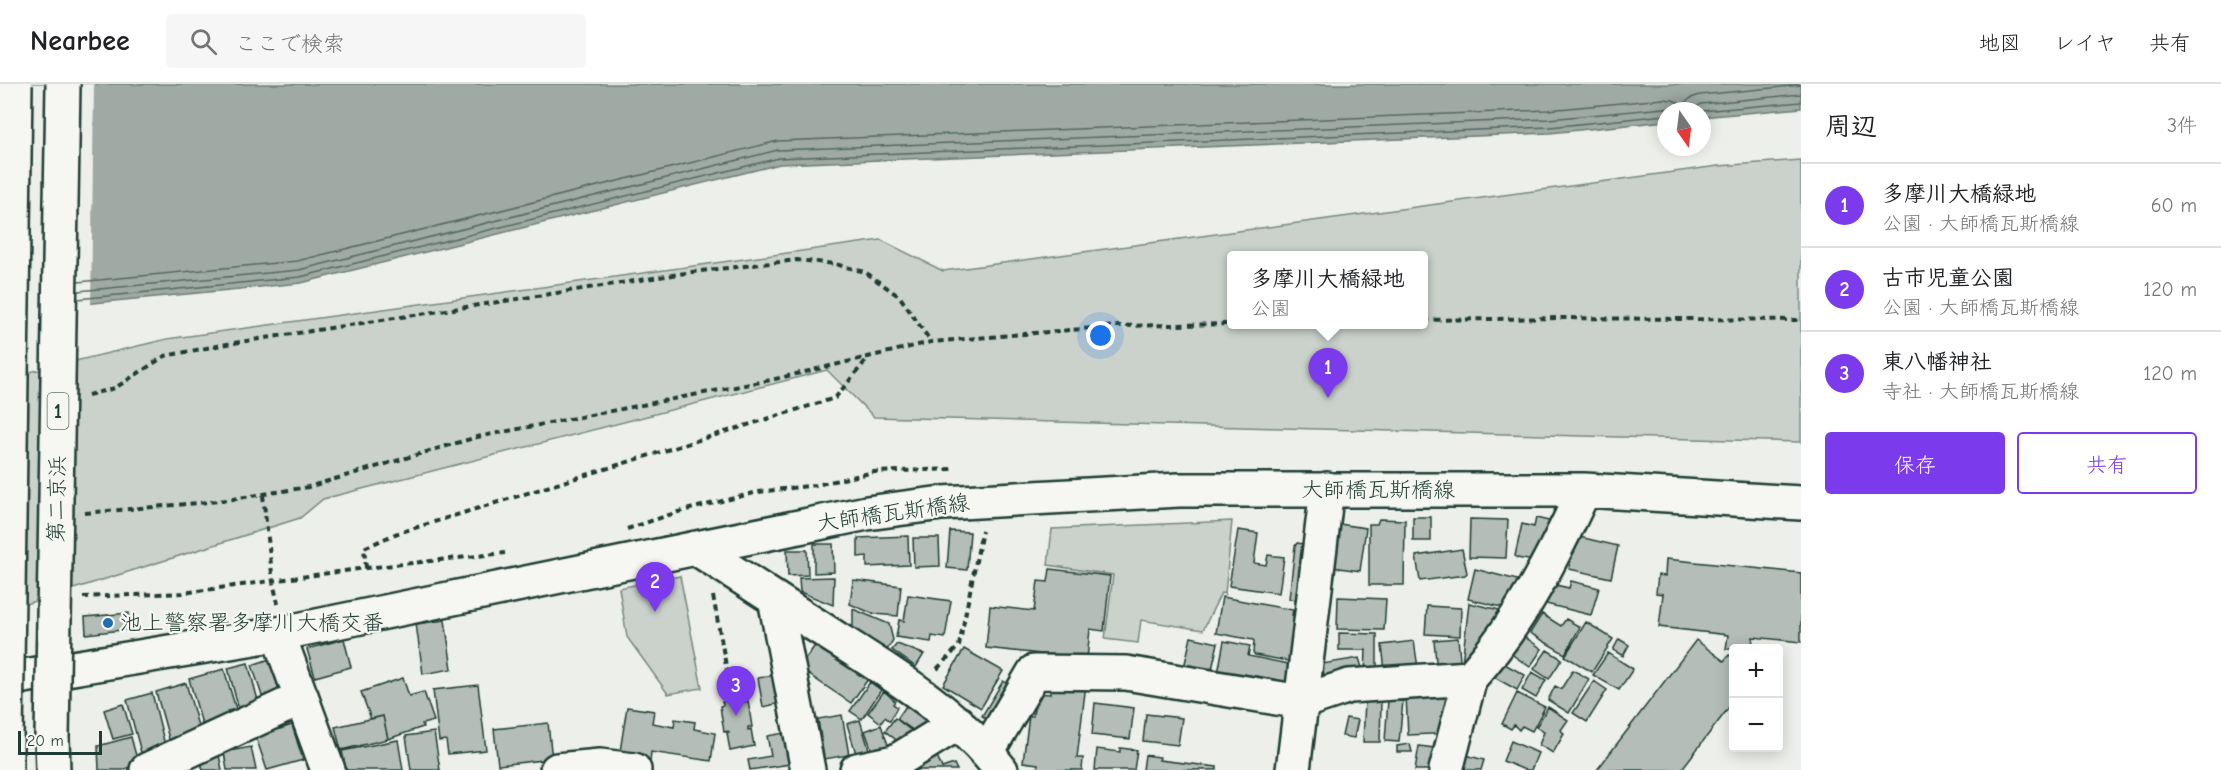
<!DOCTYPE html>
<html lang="ja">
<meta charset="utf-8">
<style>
:root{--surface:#fff;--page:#f6f6f6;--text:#202124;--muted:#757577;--line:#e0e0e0;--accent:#7c3aed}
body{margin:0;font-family:"Comic Neue","Klee One",sans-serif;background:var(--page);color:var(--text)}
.controls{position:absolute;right:18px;bottom:18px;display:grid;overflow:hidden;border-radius:6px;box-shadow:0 3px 15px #0003}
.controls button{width:54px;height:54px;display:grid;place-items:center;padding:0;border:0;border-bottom:2px solid var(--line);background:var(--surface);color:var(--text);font:30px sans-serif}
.compass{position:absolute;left:1657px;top:18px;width:54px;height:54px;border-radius:50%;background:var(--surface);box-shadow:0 3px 15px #0003;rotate:166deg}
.scale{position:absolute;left:18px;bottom:15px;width:84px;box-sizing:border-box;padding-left:6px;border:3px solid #1f3d34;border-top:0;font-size:16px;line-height:21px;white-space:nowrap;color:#1f3d34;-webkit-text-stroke:4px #f6f6f2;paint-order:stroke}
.you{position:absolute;left:1101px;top:252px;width:21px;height:21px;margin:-15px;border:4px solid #fff;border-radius:50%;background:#1a73e8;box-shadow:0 0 0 9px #1a73e833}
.badge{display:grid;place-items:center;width:39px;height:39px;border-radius:50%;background:var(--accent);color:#fff;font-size:20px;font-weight:700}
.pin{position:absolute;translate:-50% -50px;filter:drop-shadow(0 2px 3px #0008)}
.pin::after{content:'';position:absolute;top:32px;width:21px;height:18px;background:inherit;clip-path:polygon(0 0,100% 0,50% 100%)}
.popup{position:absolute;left:1227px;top:167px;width:201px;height:78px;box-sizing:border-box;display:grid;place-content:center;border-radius:6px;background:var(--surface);filter:drop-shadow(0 2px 4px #0005);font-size:20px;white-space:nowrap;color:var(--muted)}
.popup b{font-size:22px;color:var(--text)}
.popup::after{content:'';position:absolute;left:50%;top:100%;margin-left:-12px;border:12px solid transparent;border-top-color:var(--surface)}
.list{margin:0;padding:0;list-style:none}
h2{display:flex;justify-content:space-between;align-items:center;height:78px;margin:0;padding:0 24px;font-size:26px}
h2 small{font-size:20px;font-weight:400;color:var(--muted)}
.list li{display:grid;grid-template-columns:39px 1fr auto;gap:18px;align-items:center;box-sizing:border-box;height:84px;padding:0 24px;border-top:2px solid var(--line)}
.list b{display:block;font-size:22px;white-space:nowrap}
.list p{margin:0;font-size:20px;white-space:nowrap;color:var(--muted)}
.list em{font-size:20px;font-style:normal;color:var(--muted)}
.actions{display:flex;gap:12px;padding:18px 24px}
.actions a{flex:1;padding:14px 0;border:2px solid var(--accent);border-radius:6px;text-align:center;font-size:21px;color:var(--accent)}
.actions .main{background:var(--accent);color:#fff}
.icon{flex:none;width:33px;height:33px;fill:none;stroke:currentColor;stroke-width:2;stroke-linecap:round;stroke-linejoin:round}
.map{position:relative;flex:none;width:1801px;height:686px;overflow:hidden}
header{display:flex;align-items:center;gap:36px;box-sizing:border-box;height:84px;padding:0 30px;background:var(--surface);border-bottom:2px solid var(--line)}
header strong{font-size:28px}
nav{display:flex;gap:33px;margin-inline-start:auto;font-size:21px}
.search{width:420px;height:54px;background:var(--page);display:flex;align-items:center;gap:15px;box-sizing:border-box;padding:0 21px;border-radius:6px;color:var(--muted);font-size:22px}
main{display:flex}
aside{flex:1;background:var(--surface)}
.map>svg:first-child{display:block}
</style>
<header>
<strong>Nearbee</strong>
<div class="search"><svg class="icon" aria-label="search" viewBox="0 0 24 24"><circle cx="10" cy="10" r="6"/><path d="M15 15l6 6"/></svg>ここで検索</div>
<nav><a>地図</a><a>レイヤ</a><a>共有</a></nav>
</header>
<main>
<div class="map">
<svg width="1801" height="686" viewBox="0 0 1801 686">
<rect width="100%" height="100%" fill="#edefea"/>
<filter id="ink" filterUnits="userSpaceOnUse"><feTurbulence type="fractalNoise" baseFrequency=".0167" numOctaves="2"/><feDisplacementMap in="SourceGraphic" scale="12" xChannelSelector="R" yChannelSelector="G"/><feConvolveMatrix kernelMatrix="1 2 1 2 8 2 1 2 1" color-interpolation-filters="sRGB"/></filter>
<g filter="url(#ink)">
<!-- green -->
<path fill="#cbd2cc" stroke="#758880" stroke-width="1.5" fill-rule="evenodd" d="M1801 76V358L874 333 827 286 323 415 300 434 0 528V295L167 255 881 156 943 187 1718 82ZM1232 172H1424V240H1232Z
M1232 437 1225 510 1221 509 1203 546 1141 536 1138 559 1105 555 1113 491 1048 481 1052 445Z
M680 492 702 604 668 610 627 553 619 504Z"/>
<!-- water -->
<path fill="#9faaa4" stroke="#6c7e77" stroke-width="1.5" d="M0 0H1801V24L1702 33V27H1666V37L1550 49 780 80 301 199 0 228Z"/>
<!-- pier -->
<path fill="#edefea" d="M0 0H94L91 222 0 231Z"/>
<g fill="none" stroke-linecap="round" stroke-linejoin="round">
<!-- shore -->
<path stroke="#526961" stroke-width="1.5" d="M1691 27 1701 20 1801 10
M1702 27 1801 18
M78 198 297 177 778 57 1548 26 1663 15 1673 16 1682 21 1691 14 1700 11 1801 1
M78 207 299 186 778 66 1549 35 1664 24 1674 27
M77 215 300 193 779 74 1550 43 1666 31"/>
</g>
<!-- building -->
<path fill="#b4bdb8" stroke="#1f3d34" stroke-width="1.5" d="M1413 433H1431V457H1413Z
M1536 434 1553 438 1539 478 1517 474 1515 472 1522 440 1534 443Z
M1379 435 1405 436 1404 501H1369V440H1377Z
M1470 435 1508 436 1506 474 1469 473Z
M1339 440 1366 444 1360 487 1333 483Z
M1238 446 1258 449 1254 479 1266 481 1268 471 1284 473 1279 509 1229 502Z
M950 447 970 448 967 486 947 484Z
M1571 451 1618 462 1611 494 1569 485 1571 471 1567 467Z
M908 452 909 481 867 483V472L858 473V454Z
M913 454H939L940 482 914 483Z
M1297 459 1316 462 1308 517 1289 515 1295 462Z
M814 460H833L834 488 814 489Z
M1462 465 1467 489 1465 491 1420 497 1416 472Z
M787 466H807L808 491 788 492Z
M1666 475 1801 489V558L1753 553 1752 564 1734 565H1726L1728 551 1659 543 1663 510 1656 509 1658 491 1665 492Z
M1050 485 1110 492 1104 547 1090 545 1087 575 986 564 990 522 1034 527 1038 497 1048 498Z
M1475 485 1521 497 1514 526 1468 515Z
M834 493 833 521 800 508 799 494Z
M853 496 901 502 898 532 874 530 850 520Z
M1571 497 1599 504 1591 531 1546 520 1551 500 1569 504Z
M908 511 951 517 945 554 932 552 931 558 896 553 899 536 904 537Z
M1222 513 1293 526 1292 531 1301 532 1293 578 1255 571 1253 569 1254 557 1253 556 1216 549Z
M1338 513 1386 515 1384 546 1337 545Z
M1469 519 1504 527 1462 579Z
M1427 522 1461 524 1460 552 1425 550Z
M853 525 889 540 893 556 887 566 853 544Z
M129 529 131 545 86 550 85 533Z
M1542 530 1561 542 1566 535 1580 543 1565 570 1530 549Z
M445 536 452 585 423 590 416 540Z
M1586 538 1613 555 1592 588 1565 572Z
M1339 549 1377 550V589H1365L1366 566H1339Z
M1519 549 1542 565 1530 583 1507 567Z
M1191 553 1218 559 1210 594 1183 588Z
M1458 554 1461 586 1437 588 1434 556Z
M344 555 351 583 315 593 307 565Z
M1619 555 1629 561 1623 572 1613 566Z
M1696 556 1724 577 1729 571 1734 574V617L1681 686H1597Z
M1224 557 1250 562 1248 572 1299 582 1294 609 1217 595Z
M1414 557 1419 591 1386 595 1382 561Z
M816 560 868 595 851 619 799 584Z
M897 560 923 570H924L916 583 892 566Z
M964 565 1003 587 981 624 943 601Z
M1547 566 1562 575 1549 595 1534 585Z
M1608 569 1633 585 1619 606 1593 591Z
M1359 574 1366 597 1326 601 1322 580Z
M270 575 281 613 264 618 252 581Z
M1499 577 1525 591 1517 606 1492 592Z
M248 579 260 624 240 630 228 584Z
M224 585 236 625 227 627 229 632 202 640 189 595Z
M1573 586 1589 595 1569 629 1548 616 1555 602 1561 605Z
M1532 588 1546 596 1536 614 1522 606Z
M775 591 780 619 763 623 758 594Z
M403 594 409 612 424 608 434 637 422 640 423 643 388 655 383 632 371 635 361 608Z
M1003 597 1018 606 997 641 982 632Z
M1061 597 1086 600 1077 674H1083L1082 686H1037L1038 680 1023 678 1029 632H1033L1036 609 1050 610V604L1060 605Z
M1594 597 1607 606 1587 638 1573 629Z
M870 598 881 606 862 635 850 627Z
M186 599 200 649 170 658 156 608Z
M478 601 486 666 448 670 446 656 439 657 433 606Z
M884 607 895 617 893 620 897 623 890 637 885 633 881 639 868 629Z
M152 609 166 665 142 672 127 616Z
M1436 609 1453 619 1454 649 1408 651 1406 612Z
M1517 609 1545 623 1532 647 1522 642 1519 646 1514 641 1511 645 1502 640Z
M742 614 743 618 748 617 752 643H748V646L751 645 754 662 730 667 727 649H729L728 647 724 648 720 622 723 621 722 618Z
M1365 616H1381L1380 658H1363Z
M1388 616 1403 617 1399 658 1385 657Z
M1095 619 1134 624 1130 655 1092 651Z
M123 620 132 650 113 655 104 626Z
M906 622 936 643 923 653 897 635Z
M627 623 654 627 652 639 674 643 675 635 695 638 694 645 715 649 711 677 651 668 650 679 619 674Z
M1548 623 1568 636 1561 646 1564 650 1553 669 1539 661 1544 648 1536 643Z
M1146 630 1182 634 1178 661 1143 657Z
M842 631 849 671 824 675 818 635Z
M383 632 388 655 341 666 335 643Z
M895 634 919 653 894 661 895 655 885 647Z
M1346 634 1358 636 1354 654 1342 652Z
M860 636 871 672 858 676 847 640Z
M548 639 552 675 498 681 494 645Z
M292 641 303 676 267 686 256 653Z
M881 641 891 669 875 675 865 647Z
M434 648 440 686H411L406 652Z
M784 649 790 680 750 686 748 676 771 672 767 652Z
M131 653 138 679 123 686H99L98 662Z
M398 656 403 686H346L342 667Z
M1511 657 1538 669 1531 686H1525L1503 677Z
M1410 660 1412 668H1397V662Z
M1419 662 1434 664 1430 686H1415Z
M251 663 256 686H227L224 668Z
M1120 664 1137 666 1134 686H1095L1097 665 1120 668Z
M219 671 222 686H203L200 675Z
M1145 671 1160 673 1159 676 1217 683V686H1143Z
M1466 671 1484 676 1481 686H1462Z
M937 672 942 684 954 680 957 686H911Z"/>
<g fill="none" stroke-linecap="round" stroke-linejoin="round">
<!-- minor casing -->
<g stroke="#1f3d34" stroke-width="38">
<path id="minor" d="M696 464C742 494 788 523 834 553 894 591 957 629 1001 686
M775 515 808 686
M278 550 328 686
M0 596 278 550 867 429 942 419 1179 406H1584L1801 419
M987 668 1034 588 1126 589 1301 618 1349 602 1470 594C1520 539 1553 473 1584 406
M147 686 302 614
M557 686 600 682 634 686
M857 686 895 678 958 639
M1293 686 1327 405
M1446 686 1470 594"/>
</g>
<!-- highway casing -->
<g stroke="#1f3d34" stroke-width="38">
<path id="highway" d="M52 654 53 686
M6 686V655"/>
</g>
<!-- path -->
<path stroke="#1f3d34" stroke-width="4" stroke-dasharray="6 4.5" stroke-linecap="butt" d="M1424 236 1562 234 1801 236
M88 311 115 304 165 272 227 260 692 188 797 176 835 180 865 188 900 213 931 258
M263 411 273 498 278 520
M85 429 220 417 308 403 477 353 771 296 931 258 1117 242 1232 240
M627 445 678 428 758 408 816 401 874 388 952 385
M366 484 364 464 395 450 835 314 868 274
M713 512 732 614
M83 513 183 509 366 484 505 469
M937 585 959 562 982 447"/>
<!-- minor -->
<use href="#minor" stroke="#f6f6f2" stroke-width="33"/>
<!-- highway -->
<use href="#highway" stroke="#f6f6f2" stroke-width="33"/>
<!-- highway-bridge casing -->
<g stroke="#1f3d34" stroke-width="38" stroke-linecap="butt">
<path id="highway-bridge" d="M52 654 63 0
M6 655 15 1"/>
</g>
<!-- highway-bridge -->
<use href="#highway-bridge" stroke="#f6f6f2" stroke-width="33"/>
</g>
</g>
<!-- markers -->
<circle fill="#1f6fb2" stroke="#f6f6f2" stroke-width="2" cx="108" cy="539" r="6"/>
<g text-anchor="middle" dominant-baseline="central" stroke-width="4.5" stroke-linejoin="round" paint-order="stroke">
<!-- shield labels -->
<rect fill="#f6f6f2" stroke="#60746d" stroke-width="1.5" x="47.5" y="309" width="21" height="36" rx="4.5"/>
<g font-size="21" font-weight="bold" fill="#1f3d34">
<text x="58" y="327">1</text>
</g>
<!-- street labels -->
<g font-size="22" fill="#1f3d34" stroke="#f6f6f2">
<text x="1378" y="406">大師橋瓦斯橋線</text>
<text transform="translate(57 415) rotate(-89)">第二京浜</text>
<text transform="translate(893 429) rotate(-8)">大師橋瓦斯橋線</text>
</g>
<!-- poi labels -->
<g font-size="22" fill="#1f3d34" stroke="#f6f6f2" text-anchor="start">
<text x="120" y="539">池上警察署多摩川大橋交番</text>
</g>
</g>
</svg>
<div class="controls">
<button>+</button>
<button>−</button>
</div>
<svg class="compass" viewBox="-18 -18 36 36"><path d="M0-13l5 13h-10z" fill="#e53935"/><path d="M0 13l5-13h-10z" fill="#757577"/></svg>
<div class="scale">20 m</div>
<div class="you"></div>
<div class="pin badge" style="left:1328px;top:314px">1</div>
<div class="popup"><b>多摩川大橋緑地</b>公園</div>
<div class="pin badge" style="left:655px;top:528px">2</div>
<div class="pin badge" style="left:736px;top:632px">3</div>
</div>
<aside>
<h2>周辺<small>3件</small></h2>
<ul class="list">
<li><span class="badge">1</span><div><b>多摩川大橋緑地</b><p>公園 · 大師橋瓦斯橋線</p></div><em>60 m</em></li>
<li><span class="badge">2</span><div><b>古市児童公園</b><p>公園 · 大師橋瓦斯橋線</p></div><em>120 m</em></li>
<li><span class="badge">3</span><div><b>東八幡神社</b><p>寺社 · 大師橋瓦斯橋線</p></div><em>120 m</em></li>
</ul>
<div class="actions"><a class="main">保存</a><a>共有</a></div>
</aside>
</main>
